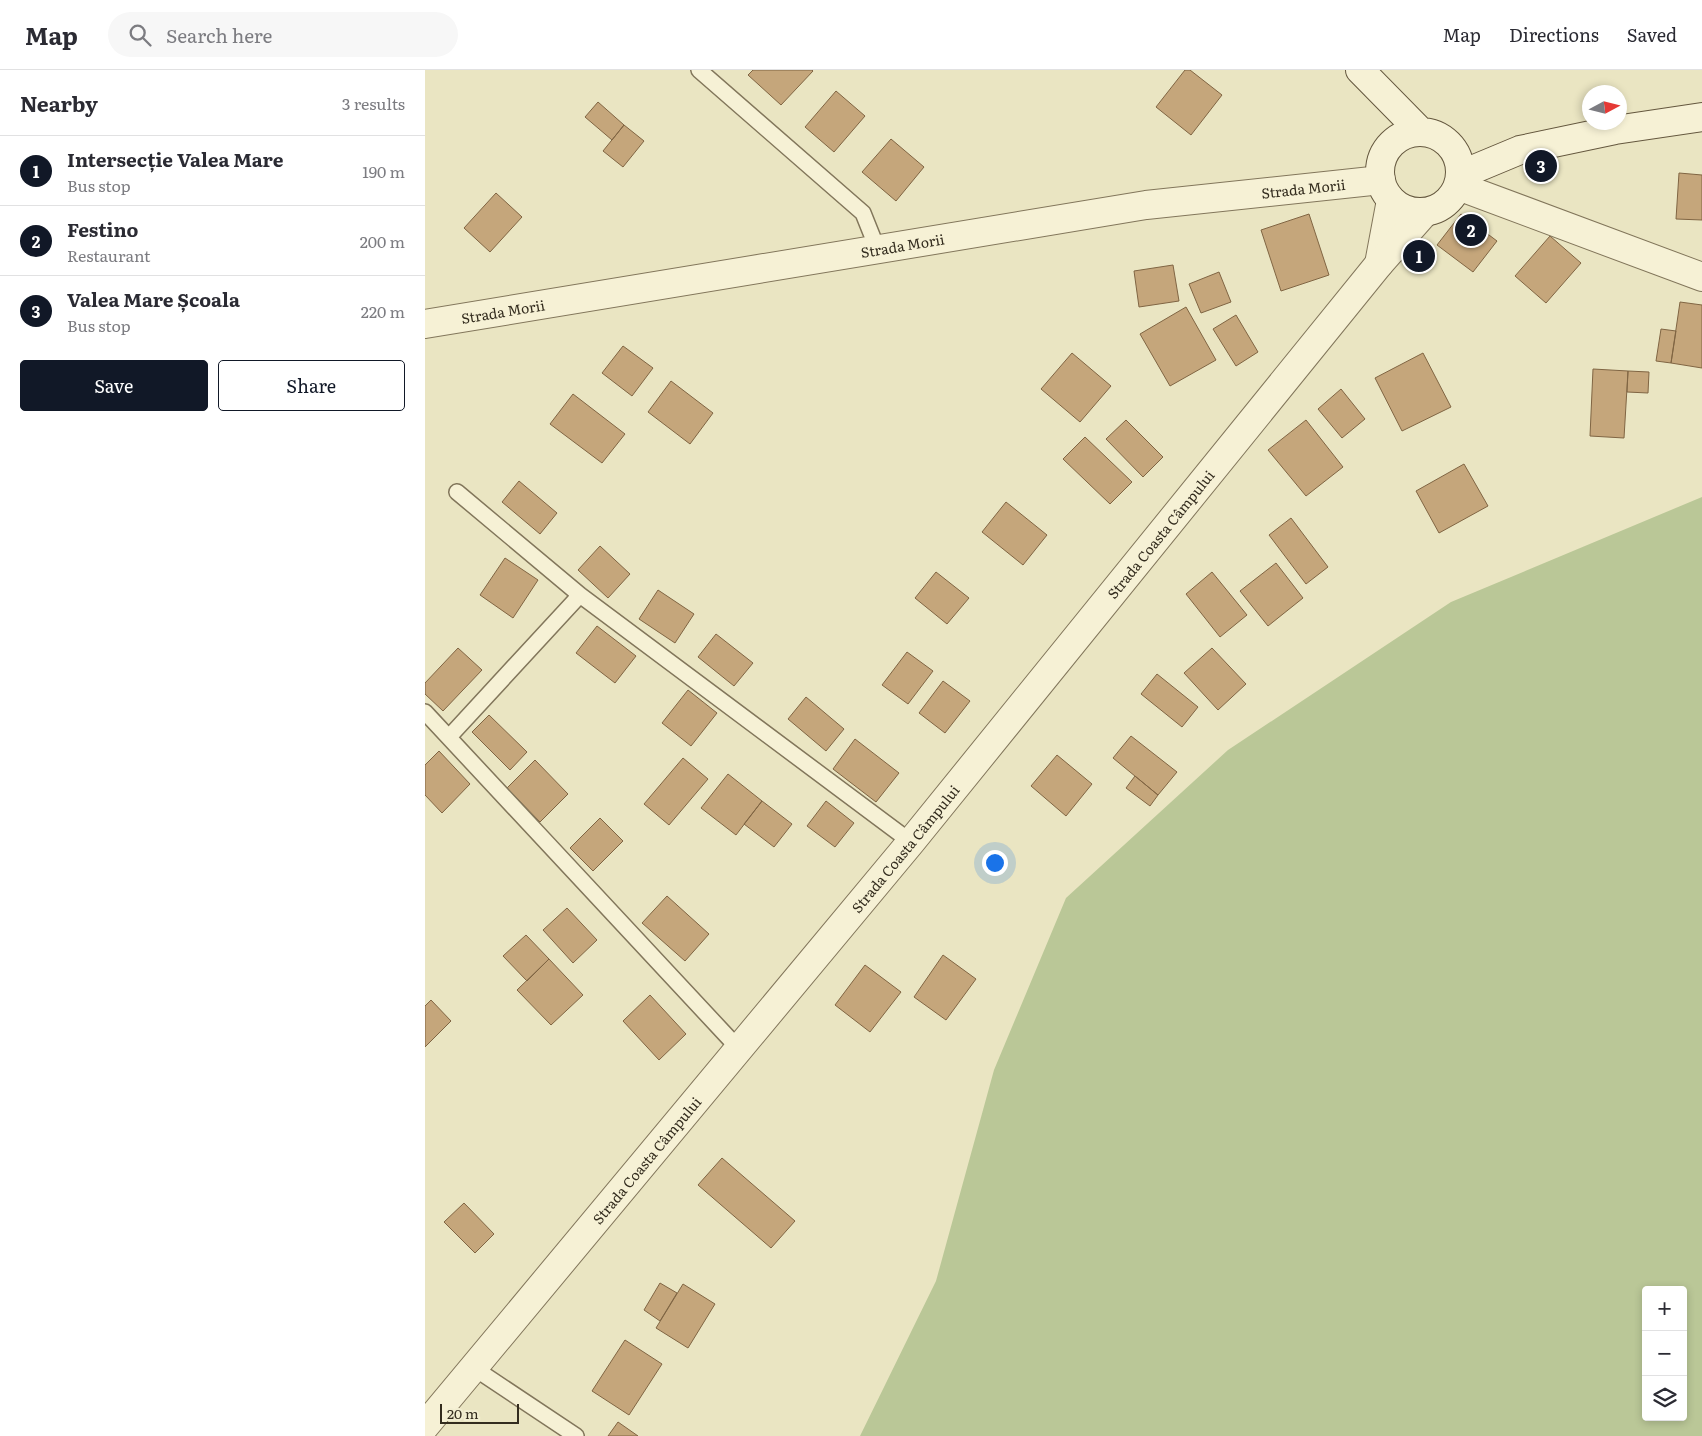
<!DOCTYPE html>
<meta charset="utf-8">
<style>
:root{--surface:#fff;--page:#f7f7f7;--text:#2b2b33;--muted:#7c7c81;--line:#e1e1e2;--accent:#111827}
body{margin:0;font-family:Literata,serif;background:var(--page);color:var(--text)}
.controls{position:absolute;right:15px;bottom:15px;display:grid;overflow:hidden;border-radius:5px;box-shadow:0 2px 8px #0003}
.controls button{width:45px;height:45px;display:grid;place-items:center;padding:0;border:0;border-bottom:1px solid var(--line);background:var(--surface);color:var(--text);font:25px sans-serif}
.compass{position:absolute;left:1157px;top:15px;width:45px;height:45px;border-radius:50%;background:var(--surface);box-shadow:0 2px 8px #0003;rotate:83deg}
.scale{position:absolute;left:15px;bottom:12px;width:79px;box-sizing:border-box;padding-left:5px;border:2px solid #332c1e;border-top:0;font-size:14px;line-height:18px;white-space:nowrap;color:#332c1e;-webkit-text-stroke:4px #f2eed1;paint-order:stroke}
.you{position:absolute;left:569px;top:792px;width:18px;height:18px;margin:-12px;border:4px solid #fff;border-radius:50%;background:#1a73e8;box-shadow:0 0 0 8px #1a73e833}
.badge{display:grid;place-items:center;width:32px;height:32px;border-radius:50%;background:var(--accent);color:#fff;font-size:16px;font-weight:700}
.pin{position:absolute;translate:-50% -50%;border:2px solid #fff;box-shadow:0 1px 5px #0006}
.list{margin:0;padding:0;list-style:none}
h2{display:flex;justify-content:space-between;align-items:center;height:65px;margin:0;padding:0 20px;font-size:21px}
h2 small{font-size:16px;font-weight:400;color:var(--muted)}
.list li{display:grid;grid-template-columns:32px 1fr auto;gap:15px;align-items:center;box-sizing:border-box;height:70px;padding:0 20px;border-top:1px solid var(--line)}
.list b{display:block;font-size:19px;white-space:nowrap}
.list p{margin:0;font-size:16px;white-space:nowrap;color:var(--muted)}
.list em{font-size:16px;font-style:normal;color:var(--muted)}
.actions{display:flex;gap:10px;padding:15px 20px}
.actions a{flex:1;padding:11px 0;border:1px solid var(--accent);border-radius:5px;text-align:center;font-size:18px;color:var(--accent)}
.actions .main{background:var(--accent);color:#fff}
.icon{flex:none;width:28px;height:28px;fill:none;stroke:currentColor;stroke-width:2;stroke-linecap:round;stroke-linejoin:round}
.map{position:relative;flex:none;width:1277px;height:1366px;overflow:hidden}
header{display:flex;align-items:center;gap:30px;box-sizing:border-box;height:70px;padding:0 25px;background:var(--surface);border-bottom:1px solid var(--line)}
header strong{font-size:24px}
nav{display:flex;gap:28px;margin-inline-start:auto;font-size:18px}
.search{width:350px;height:45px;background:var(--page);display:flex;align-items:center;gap:12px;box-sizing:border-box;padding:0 18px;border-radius:28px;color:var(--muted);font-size:19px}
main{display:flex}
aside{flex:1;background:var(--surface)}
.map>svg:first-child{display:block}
</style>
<header>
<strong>Map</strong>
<div class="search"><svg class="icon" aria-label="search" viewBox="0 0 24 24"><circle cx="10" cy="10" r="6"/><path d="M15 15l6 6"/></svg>Search here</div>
<nav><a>Map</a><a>Directions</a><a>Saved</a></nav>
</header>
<main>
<aside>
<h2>Nearby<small>3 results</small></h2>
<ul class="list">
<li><span class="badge">1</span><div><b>Intersecție Valea Mare</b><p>Bus stop</p></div><em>190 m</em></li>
<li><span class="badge">2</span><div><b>Festino</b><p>Restaurant</p></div><em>200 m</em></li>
<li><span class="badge">3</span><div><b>Valea Mare Școala</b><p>Bus stop</p></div><em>220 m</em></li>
</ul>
<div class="actions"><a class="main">Save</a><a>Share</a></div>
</aside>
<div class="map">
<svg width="1277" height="1366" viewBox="0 0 1277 1366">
<rect width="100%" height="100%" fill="#eae5c2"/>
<!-- green -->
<path fill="#bac797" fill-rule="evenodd" d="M1277 427V1366H435L511 1211 569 1000 641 828 803 680 1026 532ZM1221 1220H1258V1347H1221Z"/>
<!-- building -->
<path fill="#c5a67b" stroke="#806543" d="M328 0H387L388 1 356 35 323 5Z
M760 0H765L797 25 766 65 731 37Z
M411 21 440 46 409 82 380 57Z
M173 32 199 55 187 70 160 47Z
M199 55 219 71 198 97 178 81Z
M466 69 499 97 471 131 437 102Z
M1254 103 1277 105V150L1251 149Z
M71 123 97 147 65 182 39 158Z
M884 144 904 205 856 221 836 160Z
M1036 144 1072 171 1048 202 1012 175Z
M1125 166 1156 193 1121 233 1090 206Z
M748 195 754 231 714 237 709 201Z
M794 202 806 232 776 243 764 214Z
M1255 232 1277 235V298L1246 293Z
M761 237 791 290 745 316 715 264Z
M811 245 833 282 811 296 788 259Z
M1236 259 1251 261 1246 293 1231 291Z
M198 276 228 298 207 326 177 303Z
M647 283 686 316 655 352 616 319Z
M998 283 1026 337 977 361 950 308Z
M1168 299 1203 301 1199 368 1165 366Z
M1203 301 1224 302 1223 323 1202 322Z
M246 311 288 343 265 374 223 342Z
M916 319 940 349 917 368 893 339Z
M148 324 200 364 177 393 125 354Z
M701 350 738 387 718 407 681 369Z
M881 350 918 397 881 426 843 380Z
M660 367 707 412 685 434 638 389Z
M1039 394 1063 436 1014 463 991 421Z
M94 411 132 443 115 464 77 432Z
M581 432 622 465 598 495 557 462Z
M866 448 903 497 881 514 844 465Z
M175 476 205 504 183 528 153 500Z
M80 488 113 510 88 548 55 525Z
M851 493 878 528 843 556 815 521Z
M511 502 544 528 522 554 490 528Z
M787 502 822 545 795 567 761 524Z
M233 520 269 544 250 573 214 549Z
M172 556 211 586 190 613 151 583Z
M291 564 328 593 309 616 273 587Z
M33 578 57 600 18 641 0 624V613Z
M787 578 821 614 793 640 759 603Z
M482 582 508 601 483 634 457 615Z
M732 604 773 637 757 657 716 624Z
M518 611 545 631 520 663 494 643Z
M263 620 292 643 266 676 237 653Z
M381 627 419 659 401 681 363 649Z
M64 645 102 682 85 700 47 662Z
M706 666 752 702 733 725 688 688Z
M430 669 474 703 451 732 408 699Z
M14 681 45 714 17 743 0 725V695Z
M632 685 667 714 641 746 606 716Z
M258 688 283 709 244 755 219 734Z
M110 690 143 724 115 752 82 718Z
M303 704 337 731 311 765 276 738Z
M710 706 733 725 725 736 701 718Z
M337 731 367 754 349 777 319 754Z
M401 731 429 753 410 777 382 756Z
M175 748 198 771 168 801 145 778Z
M242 826 284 864 260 891 217 853Z
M142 838 172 870 148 893 118 860Z
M101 865 124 889 102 911 78 886Z
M518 885 551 909 521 950 489 927Z
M124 889 158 925 126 955 92 920Z
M440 895 476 922 445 962 410 935Z
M225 925 261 964 234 990 198 951Z
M6 930 26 951 0 977V936Z
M297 1088 370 1151 346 1178 273 1115Z
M39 1133 69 1164 50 1183 19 1152Z
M235 1213 252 1223 235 1251 219 1240Z
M258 1214 290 1234 263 1278 231 1258Z
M200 1270 237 1294 204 1345 167 1321Z
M193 1352 213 1366H183Z"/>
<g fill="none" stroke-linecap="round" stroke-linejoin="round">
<!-- service casing -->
<g stroke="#82765b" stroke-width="18">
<path id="service" d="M274 0 438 143 452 178
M32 422 155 525 486 772
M0 642 314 979
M24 667 155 525
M49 1298 151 1366"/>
</g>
<!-- minor casing -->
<g stroke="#82765b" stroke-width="30">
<g id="minor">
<path d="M1033 116 1277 207"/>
<path id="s1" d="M0 254 721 135 956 110"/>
</g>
</g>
<!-- tertiary casing -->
<g stroke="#82765b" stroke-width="30">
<g id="tertiary">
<path d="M954 194 966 130"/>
<path id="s2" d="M0 1356 486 772 954 194 1000 142"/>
</g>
</g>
<!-- secondary casing -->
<g stroke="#64573e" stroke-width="30">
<path id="secondary" d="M935 0 995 61
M955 102a40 40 0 1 1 80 0a40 40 0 1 1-80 0Z
M1035 105 1095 80 1190 60 1277 47"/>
</g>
<!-- service -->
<use href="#service" stroke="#f6f1d5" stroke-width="15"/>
<!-- minor -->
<use href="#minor" stroke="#f6f1d5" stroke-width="28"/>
<!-- tertiary -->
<use href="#tertiary" stroke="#f6f1d5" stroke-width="28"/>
<!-- secondary -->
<use href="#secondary" stroke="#f6f1d5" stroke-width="28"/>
</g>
<g text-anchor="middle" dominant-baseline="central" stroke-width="4.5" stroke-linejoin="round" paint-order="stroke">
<!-- street labels -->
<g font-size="14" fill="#332c1e" stroke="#f2eed1">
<text stroke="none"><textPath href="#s1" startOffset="889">Strada Morii</textPath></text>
<text stroke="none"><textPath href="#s1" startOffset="484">Strada Morii</textPath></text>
<text stroke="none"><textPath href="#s1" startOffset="79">Strada Morii</textPath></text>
<text stroke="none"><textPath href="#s2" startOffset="1156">Strada Coasta Câmpului</textPath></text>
<text stroke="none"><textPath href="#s2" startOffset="751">Strada Coasta Câmpului</textPath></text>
<text stroke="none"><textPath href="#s2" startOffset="346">Strada Coasta Câmpului</textPath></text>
</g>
</g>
</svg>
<div class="controls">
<button>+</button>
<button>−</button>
<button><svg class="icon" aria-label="layers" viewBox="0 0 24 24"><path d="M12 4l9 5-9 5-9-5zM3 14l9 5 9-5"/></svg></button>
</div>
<svg class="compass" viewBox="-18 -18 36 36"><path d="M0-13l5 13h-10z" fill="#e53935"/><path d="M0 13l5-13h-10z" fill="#7c7c81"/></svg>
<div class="scale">20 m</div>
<div class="you"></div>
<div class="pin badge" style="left:994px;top:186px">1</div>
<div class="pin badge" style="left:1046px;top:160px">2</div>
<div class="pin badge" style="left:1116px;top:96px">3</div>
</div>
</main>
